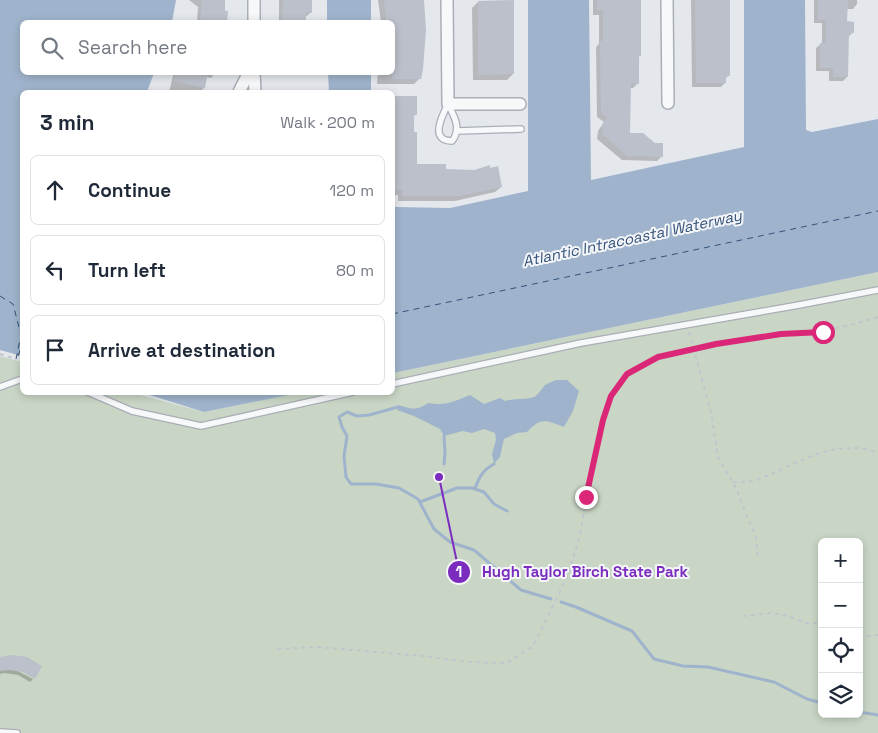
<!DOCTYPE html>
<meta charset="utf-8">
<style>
:root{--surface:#fff;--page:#f6f6f7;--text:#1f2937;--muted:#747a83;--line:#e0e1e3}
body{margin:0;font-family:"Space Grotesk",sans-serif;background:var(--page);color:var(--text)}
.controls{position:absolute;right:15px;bottom:15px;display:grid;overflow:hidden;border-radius:8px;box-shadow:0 2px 8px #0003}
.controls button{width:45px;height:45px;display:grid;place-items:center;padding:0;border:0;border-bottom:1px solid var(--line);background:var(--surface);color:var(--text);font:25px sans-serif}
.stop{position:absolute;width:15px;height:15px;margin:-11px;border:4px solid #db2777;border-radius:50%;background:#fff}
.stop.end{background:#db2777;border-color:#fff;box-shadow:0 1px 5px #0008}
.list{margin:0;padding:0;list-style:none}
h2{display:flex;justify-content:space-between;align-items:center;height:65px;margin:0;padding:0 20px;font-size:21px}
h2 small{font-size:16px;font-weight:400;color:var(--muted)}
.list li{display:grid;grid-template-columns:32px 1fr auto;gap:15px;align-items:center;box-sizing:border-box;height:70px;margin:0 10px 10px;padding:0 10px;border:1px solid var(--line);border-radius:8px}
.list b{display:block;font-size:19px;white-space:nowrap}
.list em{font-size:16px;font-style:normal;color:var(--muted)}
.icon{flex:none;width:28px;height:28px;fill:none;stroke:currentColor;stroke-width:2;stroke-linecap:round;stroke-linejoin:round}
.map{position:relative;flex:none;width:878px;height:733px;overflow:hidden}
.search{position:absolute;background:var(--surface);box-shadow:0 2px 8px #0003;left:20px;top:20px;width:375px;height:55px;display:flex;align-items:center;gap:12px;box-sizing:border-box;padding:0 18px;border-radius:8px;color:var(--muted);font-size:19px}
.panel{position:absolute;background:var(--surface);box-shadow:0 2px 8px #0003;left:20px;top:90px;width:375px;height:305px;border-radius:8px}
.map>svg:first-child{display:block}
</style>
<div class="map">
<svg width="878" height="733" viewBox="0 0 878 733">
<rect width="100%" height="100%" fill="#e4e7ec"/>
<!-- green -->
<path fill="#c9d6c5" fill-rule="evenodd" d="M878 272V733H0V356L22 362V392L133 393 204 412 298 393 392 392 393 373ZM822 542H859V714H822Z"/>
<!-- water -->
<path fill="#9fb4cc" d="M0 0H176L172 22H22V72L154 73 147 92H22V356L0 350Z
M327 0H371V22H327Z
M528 0H589L591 180 744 147V0H805L806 130 812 132 878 119V272L393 373V205L396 207 450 208 528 191Z
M328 73H371V92H329Z
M556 380H567L579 391 573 411 564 427C546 420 541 417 527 432L517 433 504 439 500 457 494 464 492 454 496 440 495 433 484 429 472 433 463 431 444 436 440 429 414 416 397 410 399 405C411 409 417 411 428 403 447 406 452 402 470 395L484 404 500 398 505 401C514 398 527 400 534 397 539 394 541 389 545 385 548 383 552 382 556 380Z
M143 393H299L204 412Z"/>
<!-- shadow -->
<path fill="#0003" d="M189 0H224V12H227L226 22H197L198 7Z
M279 0H311V12L307 16H305L304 22H279Z
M378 0H423L420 78 414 84H377L378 72H392V22H381Z
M593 0H640V56L638 57V83L633 88H630L629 134 662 156 657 161 622 160 597 139 598 131 604 122 597 117 596 47 599 44V15H593Z
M691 0H729V75L725 79V83L721 87H692Z
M814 0H857V4L853 9H846V23L852 33 848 37 847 77 843 81H829V71H816V48L821 44H822V23H814Z
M478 2 513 74 507 80H473L472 8Z
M174 72H216L211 78 206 77 204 88 201 91V92H169Z
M392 97 415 115 413 117 416 166 445 170 474 171 489 169 501 187 495 192 455 201H398V195H392Z
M0 658 18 667 16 670 33 679 30 682 18 675 4 673 0 674Z"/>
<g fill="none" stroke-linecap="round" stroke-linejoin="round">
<!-- stream -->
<path stroke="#9fb4cc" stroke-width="3" d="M398 407 369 415 357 416 347 412 339 417 342 427 347 436 344 456 346 477 351 484H376L399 488 418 499 434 529 450 542 474 550 521 590 551 599
M444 464 445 453 444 436
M475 489C479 477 483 470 494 464
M420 502 457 488H472L484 492 494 504 507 511
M561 602 576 607 632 631 654 659 683 666 708 667 774 682 807 699 822 703
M859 712 878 715"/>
<!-- ferry -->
<path stroke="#34527a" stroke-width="1" stroke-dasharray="6 5" stroke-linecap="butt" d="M0 296 13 304 21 335 16 359
M392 314 878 211
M18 356 22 345"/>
</g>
<!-- building -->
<path fill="#bbc0ca" d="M202 0H225V11H228L227 22H200Z
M283 0H312V13L306 12V22H282Z
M384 0H424L426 30 423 69 421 79H392V22H386Z
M514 0V74L478 75V1Z
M597 0H641V56H639V84L631 83 630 133H643L655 143H663V157L627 156 602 134V125L607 117 601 113 600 41H603V10H597Z
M695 0H730V76H726V83H696Z
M818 0H848L847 21 854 22V33H849L848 77H833V68H820V43H826V20H818Z
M176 72H208L205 88 174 81Z
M392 96H417V115H414V132H417V164H446V169L474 170 490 165V168L498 166 502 187 461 196H402L403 190H392Z
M12 655 27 657 42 666 35 679 23 672 9 670 0 671V657Z"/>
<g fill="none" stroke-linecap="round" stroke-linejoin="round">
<!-- lane casing -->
<g stroke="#a9aeb7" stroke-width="8">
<path id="lane" d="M448 104C454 116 462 129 452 141 429 141 442 116 448 104Z
M457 131 521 129
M392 384 581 343 799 305 878 290
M0 387 22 379
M88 392 132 411 201 426 353 392
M0 732 17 733"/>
</g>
<!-- street casing -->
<g stroke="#a9aeb7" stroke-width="14">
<path id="street" d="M447 0 448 104H520
M667 0 668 103
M254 22V0
M254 72 255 92
M239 92 249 72"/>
</g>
<!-- path -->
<path stroke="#c2c5cb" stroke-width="2" stroke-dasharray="4 4" stroke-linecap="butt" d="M689 332 711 412 718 457 737 490 748 519 756 537 758 559
M0 354 16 359
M733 482C739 482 746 482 752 481 768 477 781 469 795 463 821 451 851 442 878 453
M743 616 771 613 789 616 805 623H822
M859 635 868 636 878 635
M277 649 318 647 423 656 467 662 507 663 533 646 555 602 569 572 580 535 586 497 603 420 611 396 627 374 658 357 716 344 781 334 823 331 851 325 878 317"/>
<!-- lane -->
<use href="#lane" stroke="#f7f8fa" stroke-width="5.5"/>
<!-- street -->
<use href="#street" stroke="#f7f8fa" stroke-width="11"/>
</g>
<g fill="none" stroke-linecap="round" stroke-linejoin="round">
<!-- route -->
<path stroke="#db2777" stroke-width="6" d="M586 497 603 420 611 396 627 374 658 357 694 349 716 344 781 334 823 332"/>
</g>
<g text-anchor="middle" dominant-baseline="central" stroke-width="4" stroke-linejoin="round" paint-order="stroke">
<!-- water labels -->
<g font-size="15" font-style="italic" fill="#34527a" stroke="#f4f6f9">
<text transform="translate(632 238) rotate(-12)">Atlantic Intracoastal Waterway</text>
</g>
</g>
<!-- callouts -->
<path fill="none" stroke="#7b2cbf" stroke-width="2" d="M439 477L459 572"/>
<g fill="#7b2cbf" stroke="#f4f6f9" stroke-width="2">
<circle cx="439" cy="477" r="5"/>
<circle cx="459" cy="572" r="12"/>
</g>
<g font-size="15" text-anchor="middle" font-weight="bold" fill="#fff">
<text x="459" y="577">1</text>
</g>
<g font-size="15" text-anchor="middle" font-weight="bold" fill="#7b2cbf" stroke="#f4f6f9" stroke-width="4" stroke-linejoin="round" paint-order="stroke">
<text x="585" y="577">Hugh Taylor Birch State Park</text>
</g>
</svg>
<div class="controls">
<button>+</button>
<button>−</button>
<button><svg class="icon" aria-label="locate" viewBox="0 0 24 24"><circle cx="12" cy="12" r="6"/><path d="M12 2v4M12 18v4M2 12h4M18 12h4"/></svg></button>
<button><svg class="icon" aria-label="layers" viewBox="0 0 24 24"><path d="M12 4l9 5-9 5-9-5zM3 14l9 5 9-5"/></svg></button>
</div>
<div class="stop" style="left:823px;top:332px"></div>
<div class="stop end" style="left:586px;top:497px"></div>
<div class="search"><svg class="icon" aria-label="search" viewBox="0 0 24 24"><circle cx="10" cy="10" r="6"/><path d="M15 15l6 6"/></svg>Search here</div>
<section class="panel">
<h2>3 min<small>Walk · 200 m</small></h2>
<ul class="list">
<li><svg class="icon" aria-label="ahead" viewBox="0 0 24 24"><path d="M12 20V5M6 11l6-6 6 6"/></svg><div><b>Continue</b></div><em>120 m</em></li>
<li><svg class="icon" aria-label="left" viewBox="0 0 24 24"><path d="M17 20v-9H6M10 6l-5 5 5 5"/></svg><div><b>Turn left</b></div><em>80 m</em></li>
<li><svg class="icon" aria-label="arrive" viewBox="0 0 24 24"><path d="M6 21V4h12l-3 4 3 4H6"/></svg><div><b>Arrive at destination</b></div></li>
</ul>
</section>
</div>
